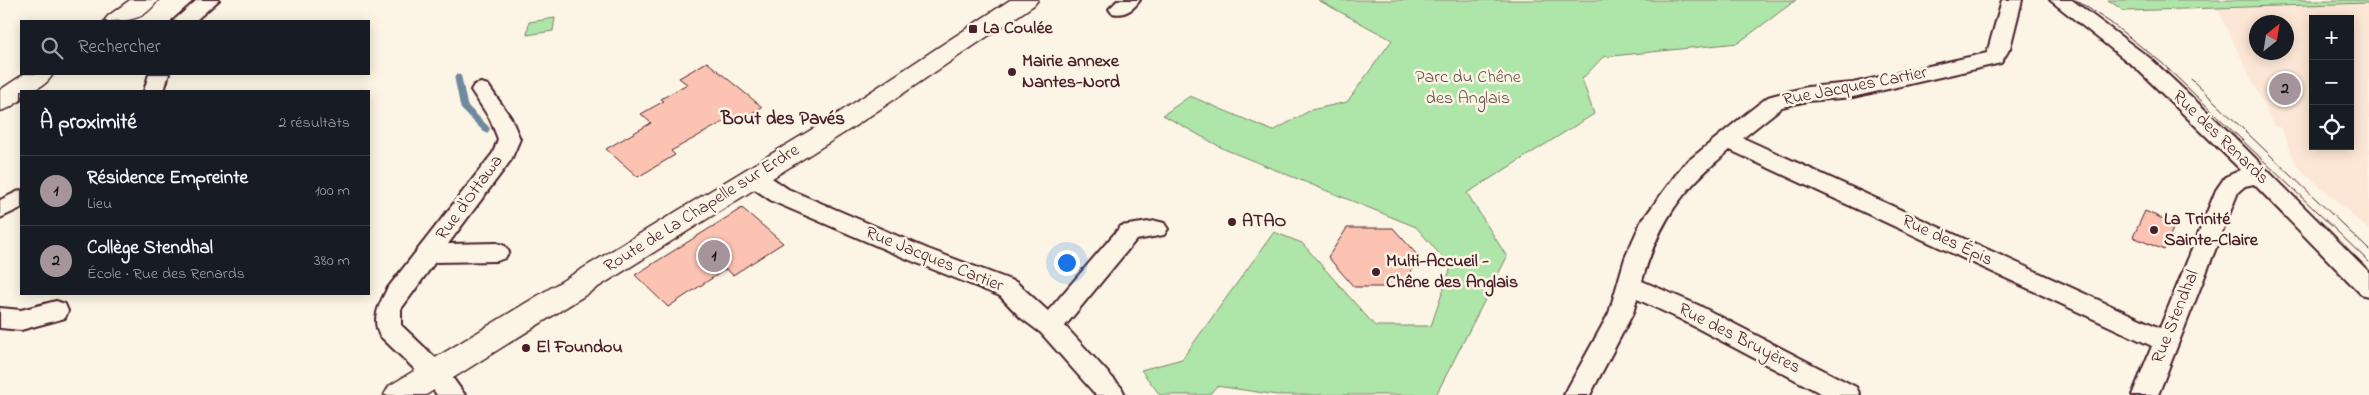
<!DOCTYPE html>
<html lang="fr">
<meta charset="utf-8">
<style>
:root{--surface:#171b24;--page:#20242c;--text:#f1f3f6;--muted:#9ea1a6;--line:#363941;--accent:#a6949b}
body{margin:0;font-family:"Indie Flower",sans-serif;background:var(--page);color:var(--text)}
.controls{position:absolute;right:15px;top:15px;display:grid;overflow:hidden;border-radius:0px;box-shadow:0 2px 12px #0003}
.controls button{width:45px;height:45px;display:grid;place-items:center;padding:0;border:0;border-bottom:1px solid var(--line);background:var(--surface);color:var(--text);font:25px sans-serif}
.compass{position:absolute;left:2249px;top:15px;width:45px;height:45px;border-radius:50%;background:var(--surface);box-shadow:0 2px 12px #0003;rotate:30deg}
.you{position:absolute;left:1066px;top:262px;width:18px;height:18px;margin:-12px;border:4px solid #fff;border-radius:50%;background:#1a73e8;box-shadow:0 0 0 8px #1a73e833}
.badge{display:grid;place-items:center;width:32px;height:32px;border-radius:50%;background:var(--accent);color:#111;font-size:16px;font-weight:700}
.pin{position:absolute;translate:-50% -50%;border:2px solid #fff;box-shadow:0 1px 5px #0006}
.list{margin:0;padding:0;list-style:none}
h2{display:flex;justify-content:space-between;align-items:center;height:65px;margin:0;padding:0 20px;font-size:21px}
h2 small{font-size:16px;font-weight:400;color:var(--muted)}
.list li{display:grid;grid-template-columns:32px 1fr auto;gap:15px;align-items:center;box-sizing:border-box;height:70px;padding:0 20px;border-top:1px solid var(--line)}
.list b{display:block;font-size:19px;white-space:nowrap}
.list p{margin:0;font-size:16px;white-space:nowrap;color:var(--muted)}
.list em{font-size:16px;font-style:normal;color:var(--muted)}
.icon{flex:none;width:28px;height:28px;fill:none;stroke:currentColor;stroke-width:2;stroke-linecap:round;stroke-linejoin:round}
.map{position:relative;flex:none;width:2369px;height:395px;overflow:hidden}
.search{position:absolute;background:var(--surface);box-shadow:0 2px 12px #0003;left:20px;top:20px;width:350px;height:55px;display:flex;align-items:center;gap:12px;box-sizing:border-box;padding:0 18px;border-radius:0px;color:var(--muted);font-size:19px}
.panel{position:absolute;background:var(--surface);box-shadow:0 2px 12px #0003;left:20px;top:90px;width:350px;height:205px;border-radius:0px}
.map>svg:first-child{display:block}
</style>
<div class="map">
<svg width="2369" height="395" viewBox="0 0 2369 395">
<rect width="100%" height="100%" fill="#fcf5e5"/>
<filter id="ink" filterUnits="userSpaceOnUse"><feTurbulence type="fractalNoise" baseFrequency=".02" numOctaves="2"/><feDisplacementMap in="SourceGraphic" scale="10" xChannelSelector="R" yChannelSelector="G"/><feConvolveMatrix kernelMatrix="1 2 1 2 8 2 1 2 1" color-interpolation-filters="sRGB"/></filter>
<g filter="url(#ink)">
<!-- built -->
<path fill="#fce6d6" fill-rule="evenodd" d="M2369 3V230L2297 166 2281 128 2274 126 2216 6ZM2313 19H2350V146H2313ZM2256 22H2286V52H2256Z"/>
<!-- green -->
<path fill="#aee5a9" stroke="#7c826a" d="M1318 0H1796L1738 43 1603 57 1582 79 1594 114 1467 193 1507 257 1436 395H1277L1217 386 1209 395H1160L1141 370 1182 359 1274 232 1302 243 1375 326H1431L1451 267 1416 227 1224 149 1163 115 1190 96 1273 131 1311 110 1347 102 1392 40Z
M2108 0H2369V3L2124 11Z
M555 18 553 31 527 35 529 22Z"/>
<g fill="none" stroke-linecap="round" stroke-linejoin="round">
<!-- stream -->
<path stroke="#70899e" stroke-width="7" d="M458 78 464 107 486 129"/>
</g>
<!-- building -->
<path fill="#fcc3b2" stroke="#4a1f2b" d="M707 62 762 107 740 120 734 116 671 151 675 155 638 177 606 149 651 123 641 114 664 101 661 99 687 84 679 78Z
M742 208 783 243 733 275 726 269 668 307 635 275Z
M2145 211 2175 224 2164 250 2133 237Z
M1347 228H1393L1419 257 1402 287H1354L1328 257Z"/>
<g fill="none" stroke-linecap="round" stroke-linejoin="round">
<!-- minor casing -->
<g stroke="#4a1f2b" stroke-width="4">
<path id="minor" d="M197 0H219L195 21H173Z
M1118 0H1140C1133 10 1124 16 1112 13L1109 9Z
M2002 0H2022L2010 48 2001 63 1853 97 1807 101 1782 107 1743 138 2160 328 2216 190 2225 177 2241 170 2137 69 2050 0H2072L2151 59 2233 136 2369 272V296L2361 294 2254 184 2245 186 2238 192 2158 395H2132L2152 346 1730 150C1682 189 1659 221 1642 281L1698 305 1856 387 1860 395H1824L1680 319 1637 299 1633 313 1590 395H1564L1609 313 1625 258 1641 222 1683 165 1747 113 1768 97 1775 95 1807 87 1853 83 1987 53Z
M149 74H169L164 91H144Z
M481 83 488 85 511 118 520 139 511 160 448 244 497 243 505 246 509 252 505 258 497 261 435 262 401 309V325L444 366 465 395H437L426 380 380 336C371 319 379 305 387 289L493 153 498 139 490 119 471 90 474 85Z
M755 170 763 172 788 189 928 249 1016 282 1048 311 1121 226 1156 221 1164 223 1168 229 1164 235 1136 240 1065 326 1121 387 1125 395H1096L1041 333 1021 318 1000 296 912 261 772 201 747 184 744 178 747 172Z
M21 190V208L0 218V200Z
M56 301 65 304 68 311 65 318 21 330 0 328V308L21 310Z"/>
</g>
<!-- tertiary casing -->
<g stroke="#4a1f2b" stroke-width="3">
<path id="tertiary" d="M130 0H158C144 21 127 21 104 21L108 16Z
M1010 0H1038L1034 5 852 128 426 395H384L389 386 834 116Z
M24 74H53C46 86 35 91 21 91V100L9 108 0 111V90Z"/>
</g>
<!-- minor -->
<use href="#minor" fill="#fcf5e5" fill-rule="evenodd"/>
<!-- tertiary -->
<use href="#tertiary" fill="#fcf5e5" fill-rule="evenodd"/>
<!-- tram -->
<path stroke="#4a1f2b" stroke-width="1" d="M2076 0 2111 23 2162 63 2369 262
M2191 79 2369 250"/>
</g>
</g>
<!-- markers -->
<g fill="#4a1f2b" stroke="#fcf5e5" stroke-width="2">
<rect x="968" y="24" width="10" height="10" rx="2.5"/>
<circle cx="1012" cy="72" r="5"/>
<circle cx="1232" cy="222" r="5"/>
<circle cx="2154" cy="230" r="5"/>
<circle cx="1376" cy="272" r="5"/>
<circle cx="526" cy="348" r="5"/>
</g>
<g text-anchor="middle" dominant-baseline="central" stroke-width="5" stroke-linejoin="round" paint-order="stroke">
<!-- poi labels -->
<g font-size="18" font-weight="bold" fill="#4a1f2b" stroke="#fcf5e5" text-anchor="start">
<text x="983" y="29">La Coulée</text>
<text x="1022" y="62">Mairie annexe<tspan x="1022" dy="21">Nantes-Nord</tspan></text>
<text x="2164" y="220">La Trinité<tspan x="2164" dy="21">Sainte-Claire</tspan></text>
<text x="1242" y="222">ATAO</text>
<text x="1386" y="262">Multi-Accueil -<tspan x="1386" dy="21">Chêne des Anglais</tspan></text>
<text x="536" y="348">El Foundou</text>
</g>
<!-- park labels -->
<g font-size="18" fill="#63504a" stroke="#fcf5e5">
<text x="1468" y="78">Parc du Chêne<tspan x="1468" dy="21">des Anglais</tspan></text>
</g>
<!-- street labels -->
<g font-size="18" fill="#4a1f2b" stroke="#fcf5e5">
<text transform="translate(1855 87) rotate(-11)">Rue Jacques Cartier</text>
<text transform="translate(2220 138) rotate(44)">Rue des Renards</text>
<text transform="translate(470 198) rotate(-54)">Rue d'Ottawa</text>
<text transform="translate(702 209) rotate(-32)">Route de La Chapelle sur Erdre</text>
<text transform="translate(1947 241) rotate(25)">Rue des Épis</text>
<text transform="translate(934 260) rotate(22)">Rue Jacques Cartier</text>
<text transform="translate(2176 317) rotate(-68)">Rue Stendhal</text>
<text transform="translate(1739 339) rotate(27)">Rue des Bruyères</text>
</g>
<!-- neighbourhood labels -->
<g font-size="19" font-weight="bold" fill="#4a1f2b" stroke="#fcf5e5">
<text x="783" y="119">Bout des Pavés</text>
</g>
</g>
</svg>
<div class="controls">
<button>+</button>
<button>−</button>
<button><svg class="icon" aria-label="locate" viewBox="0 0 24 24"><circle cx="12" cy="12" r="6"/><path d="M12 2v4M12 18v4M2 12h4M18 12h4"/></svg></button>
</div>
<svg class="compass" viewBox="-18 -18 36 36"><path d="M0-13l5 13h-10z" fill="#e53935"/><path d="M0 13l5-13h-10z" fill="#9ea1a6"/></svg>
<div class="you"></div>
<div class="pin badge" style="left:714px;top:256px">1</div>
<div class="pin badge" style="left:2285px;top:89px">2</div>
<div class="search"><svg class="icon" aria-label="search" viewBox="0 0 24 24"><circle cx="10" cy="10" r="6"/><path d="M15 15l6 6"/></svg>Rechercher</div>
<section class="panel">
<h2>À proximité<small>2 résultats</small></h2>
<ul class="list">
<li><span class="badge">1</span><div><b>Résidence Empreinte</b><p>Lieu</p></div><em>100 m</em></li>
<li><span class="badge">2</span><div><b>Collège Stendhal</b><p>École · Rue des Renards</p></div><em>380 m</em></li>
</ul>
</section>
</div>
